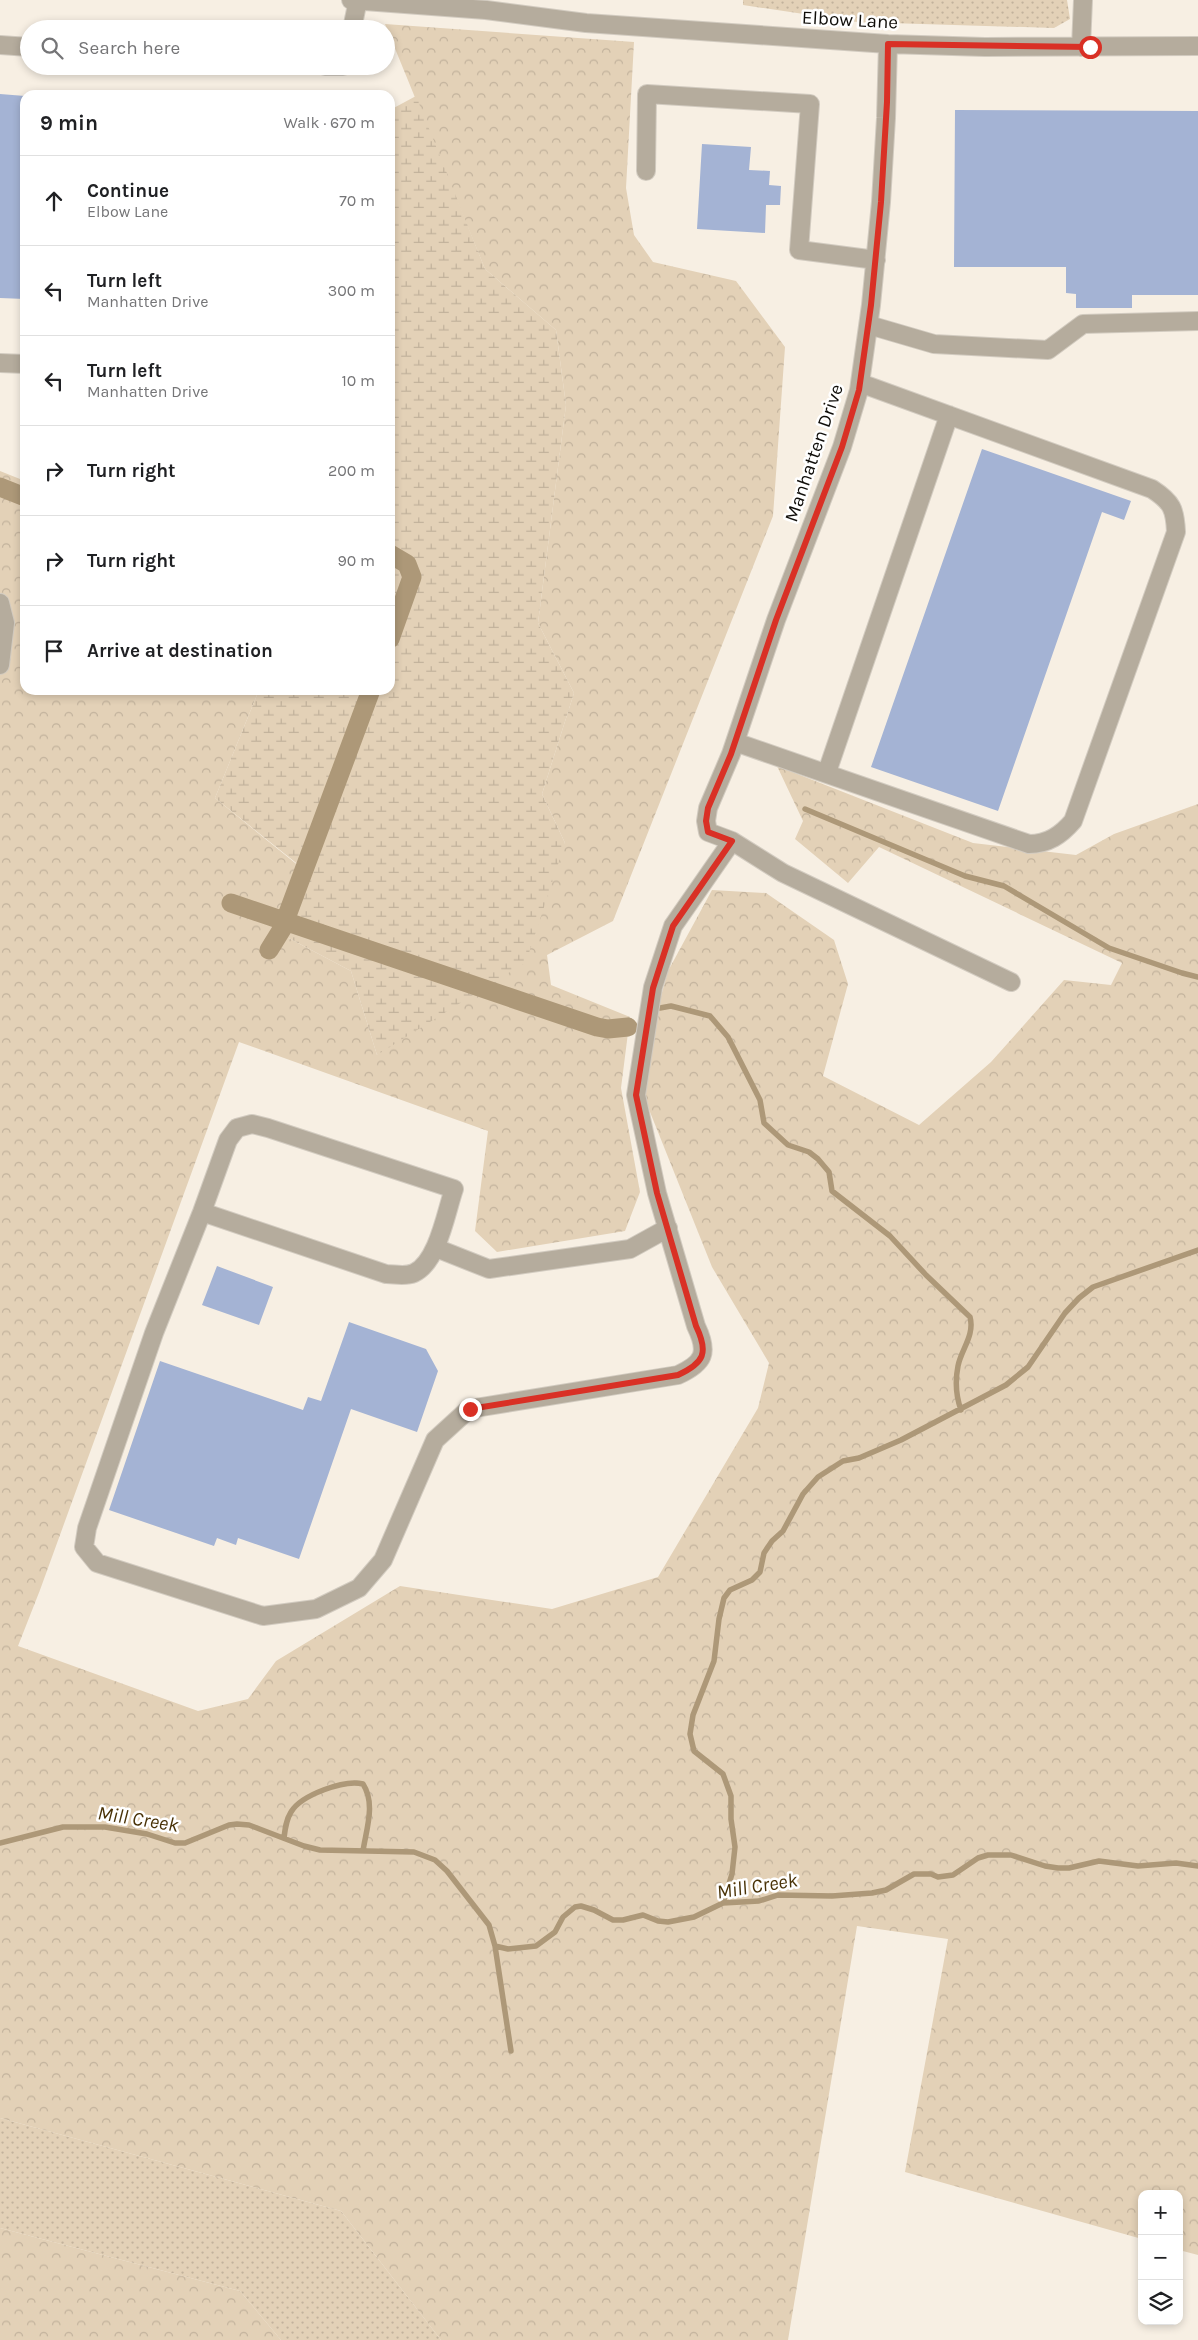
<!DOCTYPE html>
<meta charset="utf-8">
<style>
:root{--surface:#fff;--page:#f6f6f6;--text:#202124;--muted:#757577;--line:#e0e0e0}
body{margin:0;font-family:Karla,sans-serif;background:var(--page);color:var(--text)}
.controls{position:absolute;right:15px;bottom:15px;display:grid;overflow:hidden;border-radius:10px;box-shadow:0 2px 8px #0003}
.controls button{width:45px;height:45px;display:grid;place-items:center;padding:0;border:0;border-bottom:1px solid var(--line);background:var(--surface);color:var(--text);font:25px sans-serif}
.stop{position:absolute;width:15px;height:15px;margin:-11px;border:4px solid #d93025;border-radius:50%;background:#fff}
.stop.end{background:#d93025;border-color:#fff;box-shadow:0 1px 5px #0008}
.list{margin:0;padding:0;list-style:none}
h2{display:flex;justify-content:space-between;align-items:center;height:65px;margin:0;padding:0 20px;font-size:21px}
h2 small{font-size:16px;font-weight:400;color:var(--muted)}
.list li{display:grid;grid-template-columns:32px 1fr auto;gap:15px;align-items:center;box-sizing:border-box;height:90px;padding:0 20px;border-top:1px solid var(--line)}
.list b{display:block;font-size:19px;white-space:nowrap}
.list p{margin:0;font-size:16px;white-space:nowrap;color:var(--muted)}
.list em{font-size:16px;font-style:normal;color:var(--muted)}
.icon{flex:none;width:28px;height:28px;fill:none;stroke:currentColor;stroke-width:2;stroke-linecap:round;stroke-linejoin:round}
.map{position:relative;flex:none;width:1198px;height:2340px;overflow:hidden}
.search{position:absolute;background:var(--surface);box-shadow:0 2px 8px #0003;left:20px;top:20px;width:375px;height:55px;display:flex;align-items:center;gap:12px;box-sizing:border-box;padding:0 18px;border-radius:28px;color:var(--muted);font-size:19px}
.panel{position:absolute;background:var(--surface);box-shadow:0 2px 8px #0003;left:20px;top:90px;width:375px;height:605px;border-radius:15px}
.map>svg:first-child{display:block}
</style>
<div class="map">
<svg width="1198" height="2340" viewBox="0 0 1198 2340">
<defs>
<pattern id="grass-dots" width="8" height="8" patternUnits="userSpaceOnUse" patternTransform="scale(1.25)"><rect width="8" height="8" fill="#e3d1b7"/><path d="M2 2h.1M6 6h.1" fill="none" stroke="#c2b29c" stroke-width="1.8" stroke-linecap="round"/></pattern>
<pattern id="forest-crowns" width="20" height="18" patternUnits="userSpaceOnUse" patternTransform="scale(1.25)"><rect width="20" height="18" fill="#e3d1b7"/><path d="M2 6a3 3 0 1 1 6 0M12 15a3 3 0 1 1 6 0" fill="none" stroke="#c2b29c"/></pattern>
<pattern id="wetland-marsh" width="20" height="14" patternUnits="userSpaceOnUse" patternTransform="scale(1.25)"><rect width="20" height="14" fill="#e3d1b7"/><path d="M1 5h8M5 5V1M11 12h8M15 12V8" fill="none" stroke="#c2b29c"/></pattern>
</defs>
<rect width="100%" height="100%" fill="#f7efe3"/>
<!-- grass -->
<path fill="url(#grass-dots)" d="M743 0H1067L1070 19 1054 28 857 22 743 5Z
M0 2118 341 2211 441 2340H281L240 2291 0 2228Z"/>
<!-- forest -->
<path fill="url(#forest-crowns)" d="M385 24 634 42 626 188 634 235 653 262 736 281 785 347 773 516 613 921 547 955 551 985 630 1017 621 1088 640 1192 625 1231 497 1252 475 1231 488 1131 239 1042 40 1590 18 1646 198 1711 248 1699 276 1661 400 1586 552 1609 658 1577 758 1408 769 1363 712 1267 644 1097 653 1025 668 971 712 890 766 893 834 940 848 984 823 1076 919 1125 991 1062 1064 980 1111 985 1122 963 879 847 848 883 795 839 803 821 777 766 973 843 1076 855 1114 834 1198 804V2255L1179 2250V2194H1142V2239L905 2172 948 1939 857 1926 788 2340H441L341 2211 0 2118V471L25 481V690H259L215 798 305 871 279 933 351 971 377 1055 565 843 542 794 574 693 538 623 566 405 556 330 485 269Z
M0 2228 240 2291 281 2340H0Z"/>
<!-- wetland -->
<path fill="url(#wetland-marsh)" d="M416 96 485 269 556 330 566 405 538 623 574 693 542 794 565 843 526 962 377 1055 351 971 279 933 305 870 215 798 259 690H390V110Z"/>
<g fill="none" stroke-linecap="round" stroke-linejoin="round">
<!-- stream -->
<path stroke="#ad9878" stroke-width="5.5" d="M805 809 965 876 1004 886 1109 948 1182 973 1198 977
M660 1008 671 1006 710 1016 728 1037 760 1100 764 1123 788 1145 809 1152 818 1159 829 1172 832 1191 890 1236 926 1275 970 1317C975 1335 961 1350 958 1366 955 1381 956 1396 961 1410
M284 1838C285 1829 286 1820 291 1812 301 1795 345 1779 363 1784 376 1804 366 1830 363 1851
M0 1843 63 1827H105L147 1834 175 1843H185L229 1825 237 1824 249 1825 304 1846 320 1850 414 1852 435 1860 447 1871 489 1925 495 1946 511 2051
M723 1903 732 1874 735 1847 731 1819V1796L723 1774 694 1751 690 1734 693 1715 714 1661 719 1619 724 1598 730 1590 752 1580 760 1572 764 1553 772 1541 783 1531 803 1494 818 1477 843 1461 859 1458 901 1440 1006 1385 1028 1367 1065 1313 1079 1298 1093 1287 1198 1250
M495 1946 508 1949 536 1946 555 1932 563 1917 575 1907 581 1906 594 1910 613 1920H623L643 1915 658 1921 668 1922 694 1917 723 1903 759 1901 778 1895 832 1896 872 1893 886 1890 914 1874H931L938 1877 953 1875 978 1858 988 1855H1011L1045 1866 1058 1868H1069L1099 1861 1138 1866 1176 1863 1198 1866"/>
<!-- canal -->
<path stroke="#ad9878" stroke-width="19" d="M0 487 25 497
M390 554 407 564 412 577 390 639
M231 903 597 1027 608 1029 628 1027
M269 950 282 929 371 690"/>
</g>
<!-- building -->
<path fill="#a4b3d4" d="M0 94 25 96V299L0 298Z
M955 110 1198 111V295H1132V308H1076V294L1066 293V267H954Z
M702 144 751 147 749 170 770 171 769 185 781 186 780 205H766L765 233 697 229Z
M982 449 1131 501 1124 520 1102 512 998 811 871 767Z
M217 1266 273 1287 259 1325 202 1305Z
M349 1322 426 1349 438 1371 417 1432 351 1409 299 1559 238 1538 236 1545 217 1538 214 1546 109 1510 160 1361 303 1410 308 1397 321 1401Z"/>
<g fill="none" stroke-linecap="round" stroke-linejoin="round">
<!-- minor casing -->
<g stroke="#d2cbc0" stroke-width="20">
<path id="minor" d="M351 0 486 10 586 23 888 44 985 47 1198 46
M352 29 358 0
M888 44 886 118 881 202 871 305 859 390 842 447 776 620 731 754 708 808 706 821 708 832 732 841 783 873 1011 982
M0 45 29 47
M1081 47 1083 0
M325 66H343
M646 171 647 94 810 104 799 250 876 260
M869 325 934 344 1048 350 1083 324 1198 321
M0 363 25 364
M0 603 5 623 0 665
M735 742 1029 844C1048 844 1061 835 1073 821L1176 532C1175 509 1172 502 1152 489L860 383
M827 772 949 415
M202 1212 386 1274C395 1274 405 1277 414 1273 438 1262 446 1212 454 1189L268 1128 252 1124 237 1128 228 1140 202 1212 154 1333 87 1528 84 1547 97 1563 263 1616 316 1609 359 1588 383 1560 435 1440 469 1409 678 1375C704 1363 709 1353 696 1326L657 1193 636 1095 653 987 673 926 732 841
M436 1248 489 1269 630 1249 668 1228"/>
</g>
<!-- minor -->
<use href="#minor" stroke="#b5ac9d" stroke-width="18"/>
</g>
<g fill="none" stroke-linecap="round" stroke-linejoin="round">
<!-- route -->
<path stroke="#d93025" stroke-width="6" d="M470 1409 678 1375C704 1363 709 1353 696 1326L657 1193 636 1095 653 988 673 926 732 841 708 832 706 821 708 808 731 754 776 620 842 447 859 390 871 305 881 202 887 102 888 44 1090 47"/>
</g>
<g text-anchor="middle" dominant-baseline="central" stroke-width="5" stroke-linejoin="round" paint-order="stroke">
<!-- street labels -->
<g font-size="19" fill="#0f0d09" stroke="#fff">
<text transform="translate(850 20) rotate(3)">Elbow Lane</text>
<text transform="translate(814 453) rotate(-71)">Manhatten Drive</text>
</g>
<!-- water labels -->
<g font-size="20" font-style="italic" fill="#493207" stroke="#fff">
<text transform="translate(138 1819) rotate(9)">Mill Creek</text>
<text transform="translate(757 1886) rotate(-9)">Mill Creek</text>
</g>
</g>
</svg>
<div class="controls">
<button>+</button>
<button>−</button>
<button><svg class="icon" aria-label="layers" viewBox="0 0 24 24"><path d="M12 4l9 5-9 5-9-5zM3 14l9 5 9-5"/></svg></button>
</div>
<div class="stop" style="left:1090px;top:47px"></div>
<div class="stop end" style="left:470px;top:1409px"></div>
<div class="search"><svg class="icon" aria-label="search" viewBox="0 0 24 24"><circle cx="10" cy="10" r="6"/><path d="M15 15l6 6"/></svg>Search here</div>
<section class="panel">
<h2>9 min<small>Walk · 670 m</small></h2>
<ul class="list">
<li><svg class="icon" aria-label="ahead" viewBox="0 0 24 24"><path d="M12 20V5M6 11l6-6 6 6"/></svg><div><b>Continue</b><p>Elbow Lane</p></div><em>70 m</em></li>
<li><svg class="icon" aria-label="left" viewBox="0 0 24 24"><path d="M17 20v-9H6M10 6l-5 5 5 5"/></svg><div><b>Turn left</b><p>Manhatten Drive</p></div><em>300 m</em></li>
<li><svg class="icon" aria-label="left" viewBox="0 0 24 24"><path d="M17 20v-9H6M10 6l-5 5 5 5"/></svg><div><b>Turn left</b><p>Manhatten Drive</p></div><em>10 m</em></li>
<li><svg class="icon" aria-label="right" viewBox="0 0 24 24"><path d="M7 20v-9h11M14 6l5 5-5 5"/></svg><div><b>Turn right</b></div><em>200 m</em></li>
<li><svg class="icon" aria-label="right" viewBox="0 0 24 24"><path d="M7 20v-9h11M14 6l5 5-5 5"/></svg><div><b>Turn right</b></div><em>90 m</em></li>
<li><svg class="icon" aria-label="arrive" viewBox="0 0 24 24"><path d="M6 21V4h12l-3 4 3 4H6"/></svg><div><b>Arrive at destination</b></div></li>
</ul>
</section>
</div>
